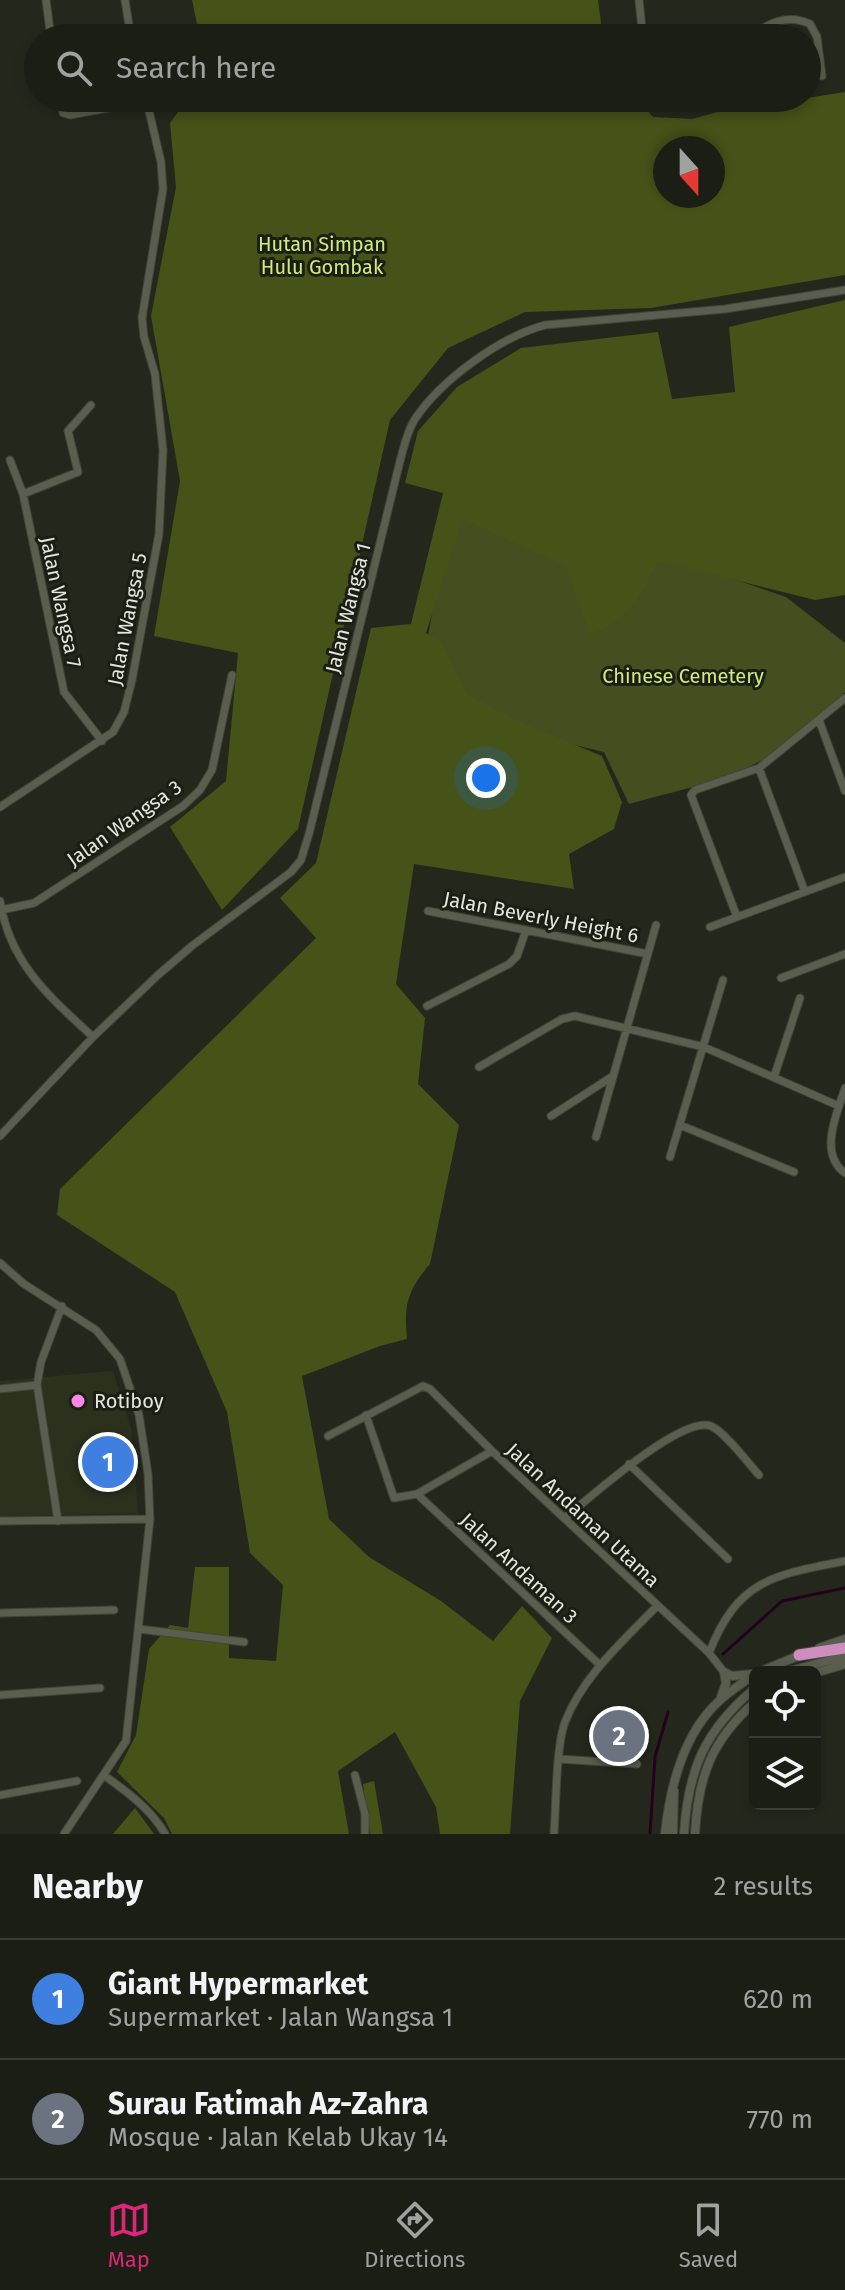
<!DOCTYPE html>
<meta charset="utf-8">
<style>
:root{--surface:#1b1e15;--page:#24271e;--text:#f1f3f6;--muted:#a0a2a0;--line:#393c34;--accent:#db2777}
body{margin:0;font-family:"Fira Sans",sans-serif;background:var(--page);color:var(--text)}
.controls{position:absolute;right:24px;bottom:24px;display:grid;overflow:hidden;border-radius:12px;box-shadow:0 4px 12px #0003}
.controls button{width:72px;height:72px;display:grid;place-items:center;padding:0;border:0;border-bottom:2px solid var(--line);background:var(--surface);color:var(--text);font:40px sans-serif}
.compass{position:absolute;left:653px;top:136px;width:72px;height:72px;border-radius:50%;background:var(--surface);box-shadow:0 4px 12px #0003;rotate:159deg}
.you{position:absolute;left:486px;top:778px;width:28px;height:28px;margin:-20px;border:6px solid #fff;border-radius:50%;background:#1a73e8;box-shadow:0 0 0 12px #1a73e833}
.badge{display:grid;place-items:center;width:52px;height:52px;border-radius:50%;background:var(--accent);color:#fff;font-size:26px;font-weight:700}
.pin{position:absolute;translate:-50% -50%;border:4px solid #fff;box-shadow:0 2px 8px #0006}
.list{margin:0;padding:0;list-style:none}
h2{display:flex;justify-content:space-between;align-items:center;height:104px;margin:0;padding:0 32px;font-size:34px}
h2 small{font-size:26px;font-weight:400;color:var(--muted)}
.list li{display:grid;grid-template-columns:52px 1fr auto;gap:24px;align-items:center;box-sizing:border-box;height:120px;padding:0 32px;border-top:2px solid var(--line)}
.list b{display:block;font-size:30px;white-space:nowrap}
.list p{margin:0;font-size:26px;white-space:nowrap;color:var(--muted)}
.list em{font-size:26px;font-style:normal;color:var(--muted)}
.icon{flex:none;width:44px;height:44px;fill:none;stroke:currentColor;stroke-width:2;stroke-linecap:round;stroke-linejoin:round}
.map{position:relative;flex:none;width:845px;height:1834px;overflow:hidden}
.search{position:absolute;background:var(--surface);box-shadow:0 4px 12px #0003;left:24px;right:24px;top:24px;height:88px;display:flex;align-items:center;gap:20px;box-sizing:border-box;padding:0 28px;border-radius:44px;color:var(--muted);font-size:30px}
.sheet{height:344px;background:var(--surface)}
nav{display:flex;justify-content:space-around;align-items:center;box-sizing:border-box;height:112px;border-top:2px solid var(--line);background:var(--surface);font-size:22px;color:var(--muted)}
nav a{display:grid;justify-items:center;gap:4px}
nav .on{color:var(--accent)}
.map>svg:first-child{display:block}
</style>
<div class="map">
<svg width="845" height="1834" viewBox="0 0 845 1834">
<rect width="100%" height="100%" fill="#24281c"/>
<!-- built -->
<path fill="#2c311e" d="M113 1371 131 1428 138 1513 0 1517V1381Z"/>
<!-- green -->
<path fill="#444f20" d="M454 498 670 557 786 597 845 643V692C820 715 794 742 764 759 724 782 674 791 629 804L604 752 546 738 474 714 427 641Z"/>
<!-- forest -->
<path fill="#455218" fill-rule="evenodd" d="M192 0H598L603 38H200Z
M845 92V275L651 308 525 312 448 348 390 420 298 829 222 910 170 827 226 781 238 653 154 636 180 481 151 316 176 187 170 123 188 98H636L653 117 692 119 770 98H807ZM665 148H713V196H665Z
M845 300V595L815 600 658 561C641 597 630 621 589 634L567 567 463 519 426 633 441 642 467 694 518 721 602 756 622 802 614 829 569 854 574 889 414 864 396 984 425 1018 418 1084 459 1125 430 1264C407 1291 404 1305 407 1339L380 1346 302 1376 329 1519 369 1557 441 1601 493 1641 522 1606 552 1638 520 1701 510 1834H440L436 1807 395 1732 338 1771 349 1834H172L164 1818 117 1772 136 1735 149 1649 170 1625 188 1628 195 1567H229V1658L276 1661 283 1585 250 1553 227 1412 175 1292 57 1215 60 1189 316 938 280 898 316 863 371 628 411 624 443 493 405 483 418 431 457 387 521 348 658 332 672 399 735 392 729 327Z
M374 1781 383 1834H370L363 1784Z
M135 1808 154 1834H113Z"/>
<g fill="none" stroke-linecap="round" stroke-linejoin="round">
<!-- stream -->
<path stroke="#22001e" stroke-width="3" d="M723 1654 782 1601 845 1588
M650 1834 655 1757 668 1712"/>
<!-- minor casing -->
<g stroke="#42443a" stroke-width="9">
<path id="minor" d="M46 0 51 38
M125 0 131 38
M639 0 643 38
M747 38C768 24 786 13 810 24L817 37 822 76
M60 98 63 113 70 115 146 101
M10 460 23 494 64 692 102 741
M23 494 78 472 68 431 91 405
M819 720 845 791
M759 768 805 892
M0 807 113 732 124 712 132 680 159 534 163 450 155 374 144 337 142 318 163 189 161 162 146 98
M0 901C10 964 49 996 93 1037
M1 910 34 903 183 806 200 790 212 770 232 675
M428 911 648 954
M737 917 691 795 695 790 759 768 845 698
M710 927 845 877
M781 978 845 954
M427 1006 509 964 517 956 526 930
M479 1067 562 1019 575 1016 704 1047 839 1106
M774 1077 800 998
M845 1088C837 1113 818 1154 845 1173
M551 1116 613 1076
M680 1125 794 1172
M0 1136 93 1037 158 975 193 945 291 872 301 860 309 834 400 461C404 447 407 431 415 419 441 380 500 337 545 325L725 309 845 290
M596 1137 656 925
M670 1157 723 980
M0 1263 24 1284 96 1330 120 1359 139 1415 148 1474 150 1519 126 1741 64 1834
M0 1389 37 1385
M366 1415 394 1498 417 1494 492 1451
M328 1436 423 1386 430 1389 492 1451 709 1653 724 1672
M629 1464 728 1559
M417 1494 600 1665
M565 1518C589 1498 682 1415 711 1426 725 1432 748 1463 759 1475
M0 1521 150 1519
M58 1521 37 1385 41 1362 62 1306
M0 1613 114 1610
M139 1629 244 1642
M709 1653C738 1579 774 1575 845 1561
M0 1695 100 1688
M559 1759 637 1764
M355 1775 365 1814V1834
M105 1776C126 1791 152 1810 165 1834
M0 1795 77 1781
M554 1834C556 1806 556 1746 565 1722 583 1676 623 1641 657 1606"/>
</g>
<!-- tertiary casing -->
<g stroke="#42443a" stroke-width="10">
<path id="tertiary" d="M819 1648 845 1639
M759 1672 803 1654
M786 1672 845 1656
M815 1673 845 1664
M721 1697 726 1683 724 1672 732 1676 752 1674
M665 1834C670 1787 683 1734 719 1701 730 1691 743 1683 755 1674
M673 1834 674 1791
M684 1834C688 1769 705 1730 755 1688
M695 1834C698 1777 711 1741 755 1702"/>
</g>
<!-- trunk casing -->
<g stroke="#42443a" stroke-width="13">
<path id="trunk" d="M799 1655 845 1648"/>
</g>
<!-- minor -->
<use href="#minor" stroke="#595e4f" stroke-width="7"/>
<!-- tertiary -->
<use href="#tertiary" stroke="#595e4f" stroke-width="8"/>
<!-- trunk -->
<use href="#trunk" stroke="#cd8ebf" stroke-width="11"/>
</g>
<!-- markers -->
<circle fill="#fa87e7" stroke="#1b1e12" stroke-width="3" cx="78" cy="1401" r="8"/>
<g text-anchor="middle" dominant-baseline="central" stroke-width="6" stroke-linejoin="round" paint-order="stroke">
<!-- park labels -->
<g font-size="20" fill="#d0ea81" stroke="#1b1e12">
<text x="322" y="244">Hutan Simpan<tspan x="322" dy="23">Hulu Gombak</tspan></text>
<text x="683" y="676">Chinese Cemetery</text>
</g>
<!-- street labels -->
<g font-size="20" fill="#e5e7df" stroke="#1b1e12">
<text transform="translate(61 602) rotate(78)">Jalan Wangsa 7</text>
<text transform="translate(348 608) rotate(-76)">Jalan Wangsa 1</text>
<text transform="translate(127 619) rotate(-79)">Jalan Wangsa 5</text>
<text transform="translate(124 823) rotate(-35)">Jalan Wangsa 3</text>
<text transform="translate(541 917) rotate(11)">Jalan Beverly Height 6</text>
<text transform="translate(583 1515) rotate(43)">Jalan Andaman Utama</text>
<text transform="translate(519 1568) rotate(43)">Jalan Andaman 3</text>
</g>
<!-- poi labels -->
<g font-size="20" fill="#e5e7df" stroke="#1b1e12" text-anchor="start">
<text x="94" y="1401">Rotiboy</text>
</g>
</g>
</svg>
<div class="controls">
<button><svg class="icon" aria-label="locate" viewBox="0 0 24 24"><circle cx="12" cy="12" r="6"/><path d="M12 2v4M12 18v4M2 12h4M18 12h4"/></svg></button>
<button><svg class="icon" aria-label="layers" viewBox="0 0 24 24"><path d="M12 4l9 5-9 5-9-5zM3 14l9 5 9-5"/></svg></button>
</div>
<svg class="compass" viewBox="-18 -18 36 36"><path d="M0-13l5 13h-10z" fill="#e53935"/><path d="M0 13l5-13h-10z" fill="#a0a2a0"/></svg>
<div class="you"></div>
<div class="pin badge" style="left:108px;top:1462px;background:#3f7fe0">1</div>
<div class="pin badge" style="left:619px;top:1736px;background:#6b7280">2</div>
<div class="search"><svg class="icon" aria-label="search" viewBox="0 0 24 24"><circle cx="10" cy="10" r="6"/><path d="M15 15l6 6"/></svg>Search here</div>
</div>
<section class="sheet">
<h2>Nearby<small>2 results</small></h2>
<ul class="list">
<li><span class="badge" style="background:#3f7fe0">1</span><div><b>Giant Hypermarket</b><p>Supermarket · Jalan Wangsa 1</p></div><em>620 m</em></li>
<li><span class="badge" style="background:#6b7280">2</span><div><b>Surau Fatimah Az-Zahra</b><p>Mosque · Jalan Kelab Ukay 14</p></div><em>770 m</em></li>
</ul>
</section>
<nav>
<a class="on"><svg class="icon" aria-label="map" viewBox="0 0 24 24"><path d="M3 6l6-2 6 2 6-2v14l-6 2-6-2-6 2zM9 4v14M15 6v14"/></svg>Map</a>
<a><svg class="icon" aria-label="directions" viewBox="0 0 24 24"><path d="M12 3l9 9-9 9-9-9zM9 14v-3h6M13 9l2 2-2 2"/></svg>Directions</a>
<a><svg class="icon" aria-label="saved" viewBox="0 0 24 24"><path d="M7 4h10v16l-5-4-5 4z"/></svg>Saved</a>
</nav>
